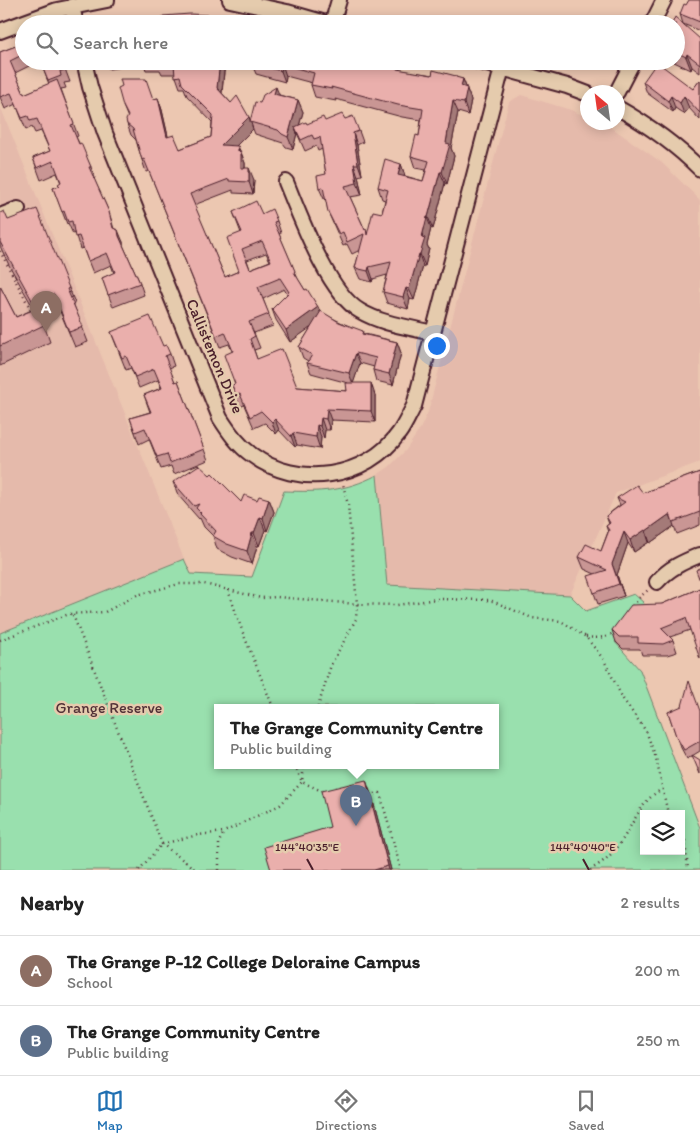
<!DOCTYPE html>
<meta charset="utf-8">
<style>
:root{--surface:#fff;--page:#f2f2f2;--text:#222;--muted:#767676;--line:#e0e0e0;--accent:#1f6fb2}
body{margin:0;font-family:Itim,sans-serif;background:var(--page);color:var(--text)}
.controls{position:absolute;right:15px;bottom:15px;display:grid;overflow:hidden;border-radius:0px;box-shadow:0 2px 12px #0003}
.controls button{width:45px;height:45px;display:grid;place-items:center;padding:0;border:0;border-bottom:1px solid var(--line);background:var(--surface);color:var(--text);font:25px sans-serif}
.compass{position:absolute;left:580px;top:85px;width:45px;height:45px;border-radius:50%;background:var(--surface);box-shadow:0 2px 12px #0003;rotate:331deg}
.you{position:absolute;left:436px;top:345px;width:18px;height:18px;margin:-12px;border:4px solid #fff;border-radius:50%;background:#1a73e8;box-shadow:0 0 0 8px #1a73e833}
.badge{display:grid;place-items:center;width:32px;height:32px;border-radius:50%;background:var(--accent);color:#fff;font-size:16px;font-weight:700}
.pin{position:absolute;translate:-50% -41px;filter:drop-shadow(0 1px 2px #0008)}
.pin::after{content:'';position:absolute;top:26px;width:18px;height:15px;background:inherit;clip-path:polygon(0 0,100% 0,50% 100%)}
.popup{position:absolute;left:214px;top:704px;width:285px;height:65px;box-sizing:border-box;display:grid;place-content:center;border-radius:0px;background:var(--surface);filter:drop-shadow(0 1px 4px #0005);font-size:16px;white-space:nowrap;color:var(--muted)}
.popup b{font-size:19px;color:var(--text)}
.popup::after{content:'';position:absolute;left:50%;top:100%;margin-left:-10px;border:10px solid transparent;border-top-color:var(--surface)}
.list{margin:0;padding:0;list-style:none}
h2{display:flex;justify-content:space-between;align-items:center;height:65px;margin:0;padding:0 20px;font-size:21px}
h2 small{font-size:16px;font-weight:400;color:var(--muted)}
.list li{display:grid;grid-template-columns:32px 1fr auto;gap:15px;align-items:center;box-sizing:border-box;height:70px;padding:0 20px;border-top:1px solid var(--line)}
.list b{display:block;font-size:19px;white-space:nowrap}
.list p{margin:0;font-size:16px;white-space:nowrap;color:var(--muted)}
.list em{font-size:16px;font-style:normal;color:var(--muted)}
.icon{flex:none;width:28px;height:28px;fill:none;stroke:currentColor;stroke-width:2;stroke-linecap:round;stroke-linejoin:round}
.map{position:relative;flex:none;width:700px;height:870px;overflow:hidden}
.search{position:absolute;background:var(--surface);box-shadow:0 2px 12px #0003;left:15px;right:15px;top:15px;height:55px;display:flex;align-items:center;gap:12px;box-sizing:border-box;padding:0 18px;border-radius:28px;color:var(--muted);font-size:19px}
.sheet{height:205px;background:var(--surface)}
nav{display:flex;justify-content:space-around;align-items:center;box-sizing:border-box;height:70px;border-top:1px solid var(--line);background:var(--surface);font-size:14px;color:var(--muted)}
nav a{display:grid;justify-items:center;gap:2px}
nav .on{color:var(--accent)}
.map>svg:first-child{display:block}
</style>
<div class="map">
<svg width="700" height="870" viewBox="0 0 700 870">
<rect width="100%" height="100%" fill="#ecc7b1"/>
<filter id="ink" filterUnits="userSpaceOnUse"><feTurbulence type="fractalNoise" baseFrequency=".02" numOctaves="2"/><feDisplacementMap in="SourceGraphic" scale="10" xChannelSelector="R" yChannelSelector="G"/><feConvolveMatrix kernelMatrix="1 2 1 2 8 2 1 2 1" color-interpolation-filters="sRGB"/></filter>
<g filter="url(#ink)">
<!-- built -->
<path fill="#e5baab" d="M521 95 571 110 587 117 588 122H599L615 130 661 162 700 200V462L616 493 570 595 387 585 377 475 389 467 406 450 420 429 428 412 509 102Z
M0 106 184 559 0 633Z"/>
<!-- green -->
<path fill="#99e0ae" stroke="#72806c" fill-rule="evenodd" d="M377 475 387 585 570 595 586 611 634 594 644 603 615 642 640 670 700 828V870H0V633L184 559 191 574 252 577 284 491C320 492 344 492 377 475ZM217 707H495V765H217ZM644 814H681V851H644Z"/>
<g fill="none" stroke-linecap="round" stroke-linejoin="round">
<!-- minor casing -->
<g stroke="#4a1f2b" stroke-width="18">
<path id="minor" d="M230 0 287 12 329 24
M72 6 76 24
M332 24 339 0
M652 24 664 0
M0 31 57 10 107 0
M84 61 90 87 105 133 220 418C229 432 238 445 252 455 298 489 366 479 399 433 405 425 409 415 414 406L502 68
M476 61 567 86 588 94
M617 92 633 61
M618 108C648 125 675 144 700 169
M286 182C300 216 328 293 360 311 382 324 408 327 433 333
M0 216 18 209
M657 582C669 568 683 562 700 555"/>
</g>
<!-- path -->
<path stroke="#4a1f2b" stroke-width="2.5" stroke-dasharray="1 4" stroke-linecap="butt" d="M0 251 32 312
M228 590 243 633 273 707
M633 606 639 598 648 590
M73 615 162 844 196 870
M586 637C597 638 607 639 615 631
M0 640 69 614 105 612 137 595 179 584H204L261 598 277 597 357 604 397 605 437 599 490 600 532 618 561 621 586 637 604 660 623 699 646 731 656 758 668 814
M318 707 331 665 356 619 357 604 348 505 343 484
M295 765 302 782 324 792
M370 795 380 793 401 870
M681 837 685 841 688 870
M139 870 162 844 198 835 224 832 280 805 302 782 304 765
M219 870V842L224 832
M590 870C600 864 610 857 617 847 632 829 640 799 663 789"/>
<!-- minor -->
<use href="#minor" stroke="#e5cbad" stroke-width="14"/>
</g>
<!-- wall -->
<path fill="#c99694" stroke="#4a1f2b" fill-rule="evenodd" d="M700 0V31L683 24 680 14Z
M676 24 700 39V73L692 67 691 70 672 61H676Z
M24 43V61H39L15 73 24 94 49 84 40 61H62L70 82 64 83 66 88 61 89 78 136 76 137 91 167 95 178 94 179 109 212 114 229 123 242V245L140 283 144 295 113 307 102 278 114 273 111 265 93 273 83 248 80 249 75 233 73 234 68 223 67 224 53 188 59 186 61 183 57 173 41 180 33 158 50 151 41 131 35 133 32 127 26 130 16 104 5 109 0 97V52Z
M107 61H390L398 63 400 70 432 75 463 79 471 100 468 115 458 112 451 148 454 156 447 184 445 183 433 229 431 228 427 245 429 249 425 266H423L414 300 410 299 408 309 387 303 383 292 387 275 373 279 372 282 360 279 355 268 360 250 352 254 347 244 343 246 328 212 326 199H324L319 188 326 174 322 149 318 151 316 146 305 151 297 133 293 149 286 147 283 143 255 134 253 129 236 145 241 152 245 163V168L254 180 253 194 233 193V190L194 205 225 277 239 271 241 233 233 212 262 214 277 221 281 233 279 234 298 279 305 290 318 307 320 312 365 334 397 342 401 353 393 385 376 381 373 370 374 367 360 363 353 383 375 395V422L331 420 330 430H325L324 438 321 437 320 449 297 445 295 447 279 430 276 434 265 423 254 428 244 405 240 407 232 385 235 384 232 351 229 344 220 347 149 171 146 172 142 160 136 140 131 135 127 124 128 118 123 106 158 98 162 110 168 137 180 149 211 137 212 122 187 96 184 88H180L175 74H162L160 70H146L144 64 109 69ZM225 62 254 69 256 74 285 82 286 76 312 83 311 85 315 97 336 101 335 99 402 117 421 120 419 136 411 156 415 168 426 170 423 181 405 176 401 164 378 187 382 199 385 200 382 213 368 233 365 230 350 197 362 195 358 176 362 175 357 145 363 142 359 131 345 119 299 126 303 112 298 100 279 95 260 103 250 121 249 117 231 103 222 93ZM266 253 270 261 250 269 247 260ZM284 289 287 294 272 309 276 320 290 342 312 326 299 347 303 358 308 361 307 363 311 373 348 383 347 391 297 387 257 359 254 350 260 348 254 333 273 326 263 299Z
M700 80V120L689 108 684 114 675 108 673 112 647 93 643 82 693 89Z
M0 213 8 220 69 288 75 303H73L88 342 75 347 59 309 39 317 44 325 50 342 0 366V286L16 317 34 309 9 265 0 246Z
M111 332 163 346 170 354 174 366 169 368 175 382 178 381 208 460 174 474 171 466 161 469 149 439 139 444 130 418 150 412 144 395 161 388 158 380 139 388 131 368 126 370Z
M700 472V525L677 534 674 526 650 543 649 542 634 552 628 543 617 575 624 596 598 604 594 593 595 574 584 569 579 557 601 551 608 532 606 526 609 524 606 516 620 505 617 498 643 493Z
M173 482 241 502 257 500 269 499 274 512 267 531 265 530 259 546H257L252 564 232 557 217 549 213 536 204 527 200 518 199 519 178 495Z
M700 588 690 630 670 637 673 640 677 652 667 655H642L640 649H623L616 642 612 630 662 604Z
M700 711V751L687 759 679 744 668 712Z
M372 797 391 870H271L330 827Z"/>
<!-- shaded-wall -->
<path fill="#a47a78" stroke="#4a1f2b" d="M687 54 692 67 691 70 686 57Z
M220 61 225 62 221 100 217 88Z
M282 64 286 76 285 82 281 71Z
M463 79 471 100 468 115 464 103 461 86Z
M276 87 281 99 274 94Z
M671 96 675 108 673 112 668 101Z
M684 96 689 108 684 114 680 103Z
M158 98 162 110 171 149 167 137Z
M298 100 303 112 297 133 295 127 297 133 293 149 288 137Z
M453 101 458 112 451 148 454 156 447 184 442 172 446 143Z
M249 117 253 129 226 156 221 145Z
M353 133 357 145 362 175 358 164Z
M238 146 245 163V179L241 168Z
M354 164 358 176 362 195 357 183Z
M401 164 405 176 402 186 398 175Z
M249 168 254 180 253 194 249 182Z
M440 172 445 183 433 229 428 217Z
M427 217 431 228 427 245 429 249 425 266 420 254 422 237Z
M118 230 123 242V248L119 236Z
M419 254 423 266 414 300 409 289Z
M369 267 373 279 372 282 368 271Z
M406 288 410 299 408 309 403 297Z
M318 307 323 319 290 342 286 330Z
M397 342 401 353 393 385 389 374Z
M356 353 360 363 353 384 349 373Z
M371 383 375 395V422L371 411Z
M327 409 331 420 330 430 326 419Z
M321 418 325 430 324 438 320 426Z
M275 419 279 430 276 434 272 422Z
M317 425 321 437 320 449 316 437Z
M293 433 297 445 295 447 291 436Z
M269 499 274 512 267 531 263 518Z
M670 514 674 526 650 543 646 531Z
M260 517 265 530 259 546 254 533Z
M645 530 649 542 634 552 630 540Z
M624 532 628 543 617 575 624 596 612 564Z
M252 533 257 546 252 564 247 551Z
M366 780 372 797 391 870H389L388 866Z"/>
<!-- building -->
<path fill="#eaafac" stroke="#4a1f2b" fill-rule="evenodd" d="M689 0H700V22L680 14 684 4 686 5Z
M190 14 209 15V19L226 18 249 24H140L146 23V19H163V16Z
M126 17 127 24H98L101 22 112 20 111 18Z
M675 17 700 39V64L687 54 686 57 676 52V24H672Z
M24 43V54L10 61 24 94 57 80 74 124 71 125 79 144 81 143 91 167H89L109 212 113 228 118 230 119 236 140 283 108 295 102 278 115 272 107 253 88 261 79 236 75 237 72 221 68 222 64 211 62 212 53 188 60 186 58 184 61 182 53 161 37 168 33 158 50 151 37 119 30 121 28 116 22 118 11 93 0 97V52Z
M40 61H62L66 70 60 71 61 76 48 81Z
M157 61H220L217 88 231 103 237 96 249 117 221 145 238 146V151L241 152V168H249V182L229 181V179L190 194 225 277 239 271 227 238 242 232 233 212 256 201 262 214 272 209 277 221 274 222 295 271 294 272 305 290 307 289 318 307 286 330 272 309 289 292 280 278 258 287 269 314 249 322 255 336 250 339 257 359 282 349 297 387 347 391 346 383H371V411L327 409 326 419 321 418 320 426 317 425 316 437 293 433 291 436 275 419 272 422 261 411 250 417 240 394 236 395 232 385 235 384 224 355 233 351 225 332 216 336 144 159 142 160 133 129 127 124 126 120 128 116 123 106 118 88 122 86 120 79H146L153 99 158 98 167 137 174 135 180 149 211 137 213 115 182 84 180 76 175 77 174 63 157 62ZM262 241 271 261 250 269 242 249Z
M252 61H390L398 63 397 69 432 75 433 70 456 76V77L463 79 461 86 467 88 464 103 453 101 446 143 450 144 442 172H440L428 217H427L422 237 425 238 420 254H419L409 289 406 288 403 297 383 292 391 262 369 267 368 271 355 268 364 234 347 242 343 232 339 234 328 212 323 187 319 188 317 176 326 174 320 137 314 139 312 135 301 140 295 127 306 122 307 124 323 117 325 121 342 114 345 119 353 116 359 131 353 133 358 164H354L357 183 345 186 365 230 366 228 367 235 373 211 382 213 388 190 378 187 385 159 401 164 398 175 423 181 429 161 411 156 416 135 419 136 423 109 398 105 331 87 332 89 311 85 314 73 282 64 281 71 251 63Z
M657 62 693 89 700 80V113L684 96 680 103 671 96 668 101 643 82Z
M276 87 274 94 298 100 288 137 282 134 278 130 250 122 255 102 260 103 263 95Z
M37 209 69 288 67 289 83 327 69 332 54 294 33 302 0 242V213L4 211 8 220Z
M0 286 16 317 35 309 44 325 0 346Z
M321 311 339 322 363 331 362 334 397 342 389 374 373 370 376 358 356 353 349 373 307 363 312 355 299 347Z
M150 316 163 346 166 345 170 354 165 356 175 382 178 381 204 449 170 463 167 454 157 457 145 428 135 432 130 418 151 412 144 395 162 388 154 369 135 377 126 356 122 358 111 332Z
M199 465 210 475 212 473 241 502 244 495 257 500 259 496 269 499 263 518 260 517 254 533H252L247 551 227 544 213 536 216 531 200 514 201 513 196 508 199 504 194 506 173 482Z
M700 472V512L673 522 670 514 646 531 645 530 630 540 624 532 612 564 619 584 594 593 588 576 607 570 579 557 586 544 601 551 609 530 606 526 610 523 606 516 625 502 617 498 637 485 643 493Z
M700 568V581L696 570Z
M700 588V659L686 618 661 628 673 640 663 644 638 643V637H619L612 630 631 605 662 604Z
M689 681 700 711V741L684 750 676 736 668 712 682 706Z
M692 755 700 760V774Z
M366 780 388 866 374 870H271L264 847 330 827 321 791Z"/>
</g>
<!-- ticks -->
<path fill="none" stroke="#4a1f2b" stroke-width="2" d="M307 859 313 870M583 859 589 870"/>
<g text-anchor="middle" dominant-baseline="central" stroke-width="5" stroke-linejoin="round" paint-order="stroke">
<!-- street labels -->
<g font-size="16" fill="#4a1f2b" stroke="#e5cbad">
<text transform="translate(215 356) rotate(67)">Callistemon Drive</text>
</g>
<!-- park labels -->
<g font-size="16" fill="#523238" stroke="#e5cbad">
<text x="109" y="707">Grange Reserve</text>
</g>
</g>
<g font-size="12" text-anchor="middle" fill="#4a1f2b" stroke="#e5cbad" stroke-width="5" stroke-linejoin="round" paint-order="stroke">
<text x="307" y="851">144°40'35"E</text>
<text x="583" y="851">144°40'40"E</text>
</g>
</svg>
<div class="controls">
<button><svg class="icon" aria-label="layers" viewBox="0 0 24 24"><path d="M12 4l9 5-9 5-9-5zM3 14l9 5 9-5"/></svg></button>
</div>
<svg class="compass" viewBox="-18 -18 36 36"><path d="M0-13l5 13h-10z" fill="#e53935"/><path d="M0 13l5-13h-10z" fill="#767676"/></svg>
<div class="you"></div>
<div class="pin badge" style="left:46px;top:332px;background:#8d6e63">A</div>
<div class="pin badge" style="left:356px;top:826px;background:#5c6f8a">B</div>
<div class="popup"><b>The Grange Community Centre</b>Public building</div>
<div class="search"><svg class="icon" aria-label="search" viewBox="0 0 24 24"><circle cx="10" cy="10" r="6"/><path d="M15 15l6 6"/></svg>Search here</div>
</div>
<section class="sheet">
<h2>Nearby<small>2 results</small></h2>
<ul class="list">
<li><span class="badge" style="background:#8d6e63">A</span><div><b>The Grange P-12 College Deloraine Campus</b><p>School</p></div><em>200 m</em></li>
<li><span class="badge" style="background:#5c6f8a">B</span><div><b>The Grange Community Centre</b><p>Public building</p></div><em>250 m</em></li>
</ul>
</section>
<nav>
<a class="on"><svg class="icon" aria-label="map" viewBox="0 0 24 24"><path d="M3 6l6-2 6 2 6-2v14l-6 2-6-2-6 2zM9 4v14M15 6v14"/></svg>Map</a>
<a><svg class="icon" aria-label="directions" viewBox="0 0 24 24"><path d="M12 3l9 9-9 9-9-9zM9 14v-3h6M13 9l2 2-2 2"/></svg>Directions</a>
<a><svg class="icon" aria-label="saved" viewBox="0 0 24 24"><path d="M7 4h10v16l-5-4-5 4z"/></svg>Saved</a>
</nav>
